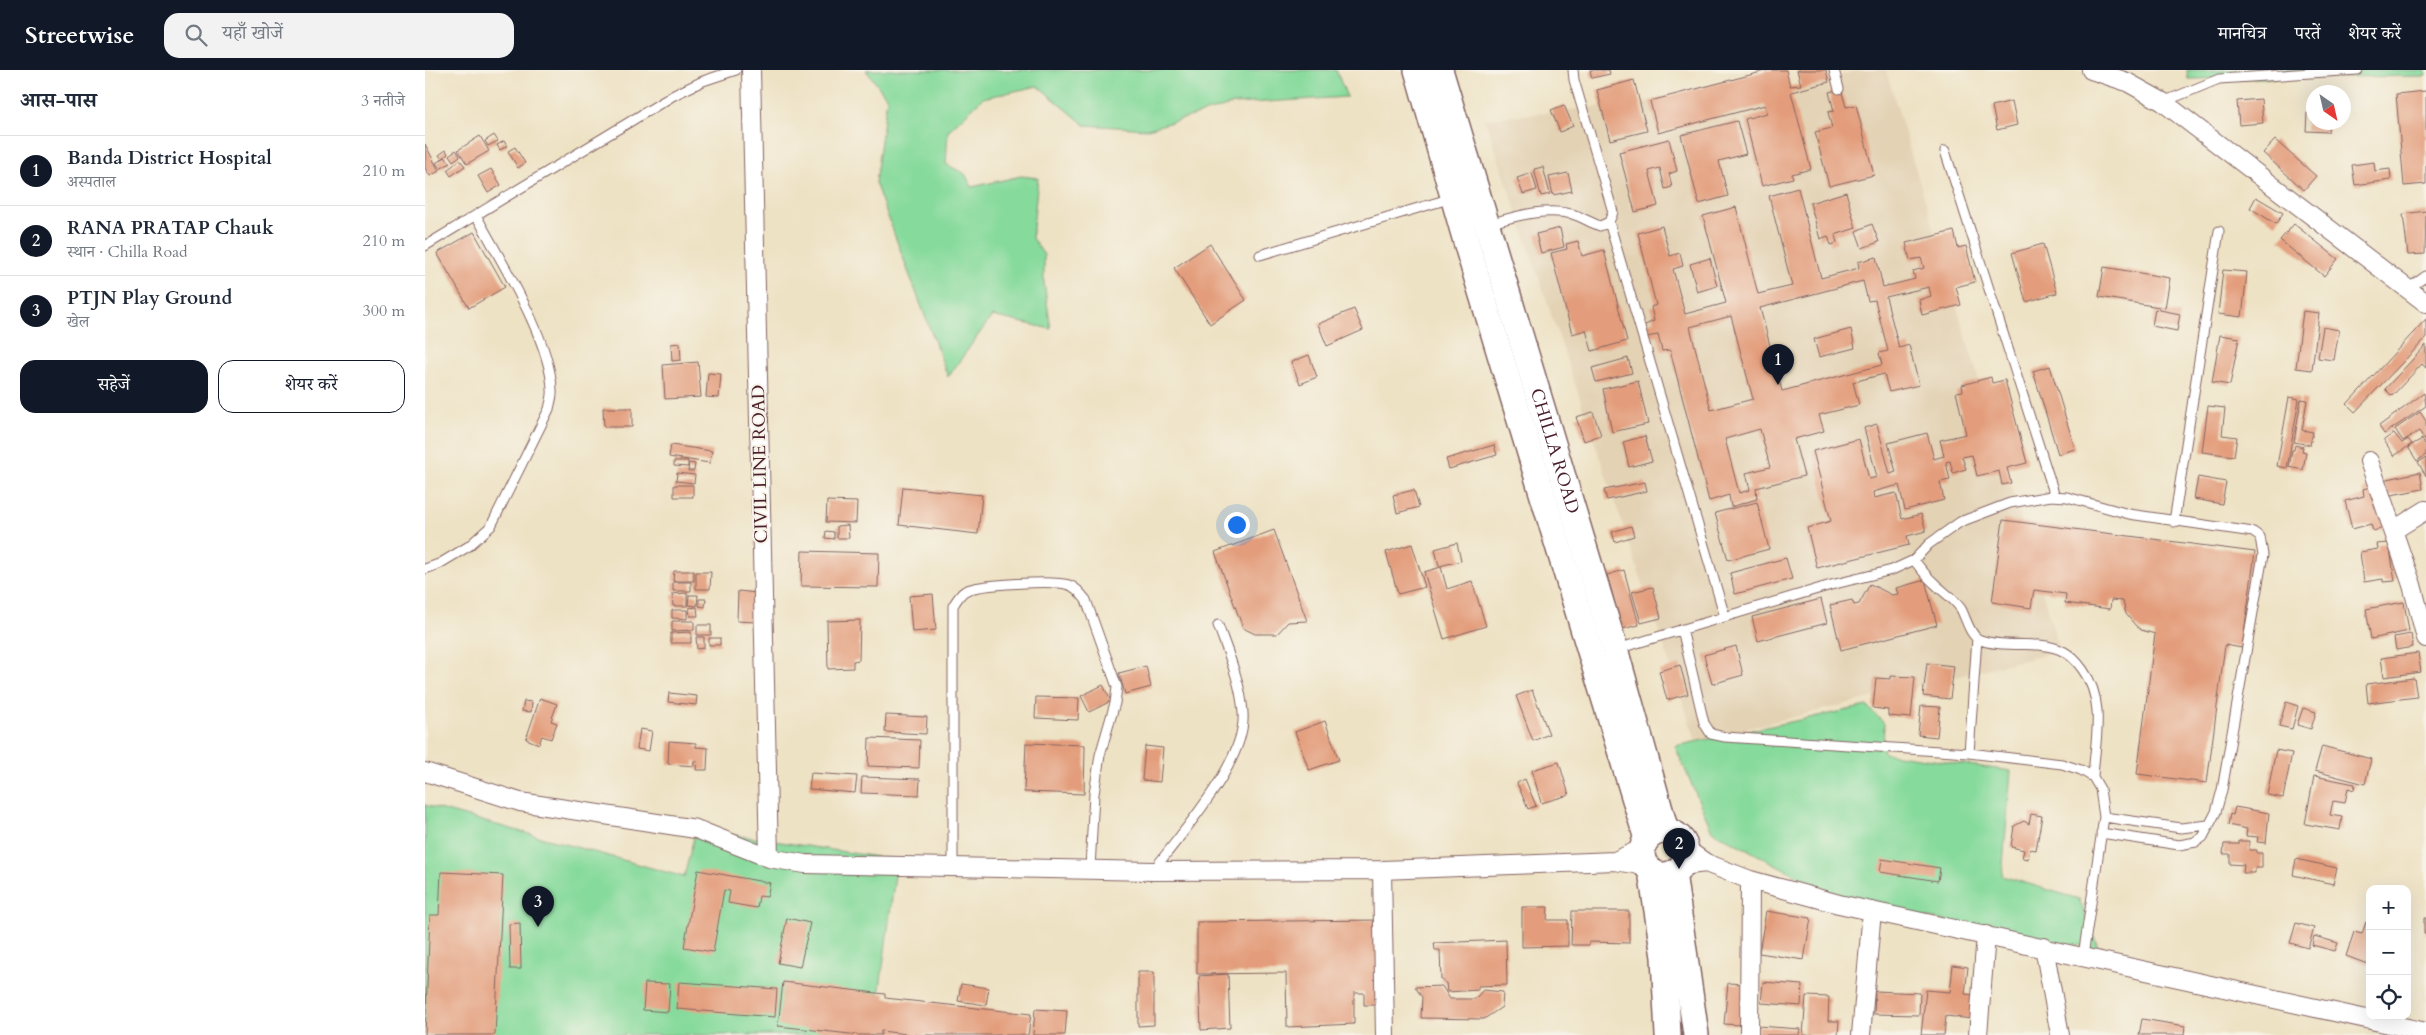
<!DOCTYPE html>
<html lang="hi">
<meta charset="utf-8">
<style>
:root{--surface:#fff;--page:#f2f2f3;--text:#1f2937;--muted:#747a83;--line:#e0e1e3;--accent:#111827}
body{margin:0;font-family:Cardo,"Noto Serif Devanagari",serif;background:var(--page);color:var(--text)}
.controls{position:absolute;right:15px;bottom:15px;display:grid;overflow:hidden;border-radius:10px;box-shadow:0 5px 20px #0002}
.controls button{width:45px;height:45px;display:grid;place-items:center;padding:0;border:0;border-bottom:1px solid var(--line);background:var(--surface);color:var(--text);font:25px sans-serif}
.compass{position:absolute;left:1881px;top:15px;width:45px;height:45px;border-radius:50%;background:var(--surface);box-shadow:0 5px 20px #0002;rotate:146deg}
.you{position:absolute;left:811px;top:454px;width:18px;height:18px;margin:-12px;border:4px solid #fff;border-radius:50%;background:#1a73e8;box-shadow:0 0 0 8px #1a73e833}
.badge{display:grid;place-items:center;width:32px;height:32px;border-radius:50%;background:var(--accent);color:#fff;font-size:16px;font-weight:700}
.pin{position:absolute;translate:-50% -41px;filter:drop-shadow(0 1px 2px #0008)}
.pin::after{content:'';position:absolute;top:26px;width:18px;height:15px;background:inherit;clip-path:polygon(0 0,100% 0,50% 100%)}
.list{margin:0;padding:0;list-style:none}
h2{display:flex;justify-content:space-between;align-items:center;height:65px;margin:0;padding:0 20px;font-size:21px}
h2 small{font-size:16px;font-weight:400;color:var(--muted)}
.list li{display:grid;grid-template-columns:32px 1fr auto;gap:15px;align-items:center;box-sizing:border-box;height:70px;padding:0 20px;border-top:1px solid var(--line)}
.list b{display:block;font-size:19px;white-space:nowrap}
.list p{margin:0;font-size:16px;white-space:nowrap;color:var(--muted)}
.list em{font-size:16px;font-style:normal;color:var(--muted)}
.actions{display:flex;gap:10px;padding:15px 20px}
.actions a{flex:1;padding:11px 0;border:1px solid var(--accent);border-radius:15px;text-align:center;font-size:18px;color:var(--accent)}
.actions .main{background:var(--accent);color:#fff}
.icon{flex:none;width:28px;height:28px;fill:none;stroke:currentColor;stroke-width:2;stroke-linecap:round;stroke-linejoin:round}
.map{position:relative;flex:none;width:2001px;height:965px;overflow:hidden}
header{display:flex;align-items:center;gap:30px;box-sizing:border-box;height:70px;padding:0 25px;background:var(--accent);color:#fff}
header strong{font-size:24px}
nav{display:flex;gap:28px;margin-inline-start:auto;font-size:18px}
.search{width:350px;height:45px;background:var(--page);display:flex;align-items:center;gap:12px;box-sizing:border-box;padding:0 18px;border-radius:15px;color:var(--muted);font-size:19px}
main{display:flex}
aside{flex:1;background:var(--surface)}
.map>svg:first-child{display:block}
</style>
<header>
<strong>Streetwise</strong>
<div class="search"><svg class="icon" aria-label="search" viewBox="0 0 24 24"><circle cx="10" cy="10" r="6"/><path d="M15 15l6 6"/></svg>यहाँ खोजें</div>
<nav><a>मानचित्र</a><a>परतें</a><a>शेयर करें</a></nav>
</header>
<main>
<aside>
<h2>आस-पास<small>3 नतीजे</small></h2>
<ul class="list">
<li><span class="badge">1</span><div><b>Banda District Hospital</b><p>अस्पताल</p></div><em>210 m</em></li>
<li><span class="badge">2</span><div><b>RANA PRATAP Chauk</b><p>स्थान · Chilla Road</p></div><em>210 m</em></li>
<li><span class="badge">3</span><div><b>PTJN Play Ground</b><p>खेल</p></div><em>300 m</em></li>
</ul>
<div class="actions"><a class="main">सहेजें</a><a>शेयर करें</a></div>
</aside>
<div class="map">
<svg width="2001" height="965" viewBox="0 0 2001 965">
<rect width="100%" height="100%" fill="#f7f3e8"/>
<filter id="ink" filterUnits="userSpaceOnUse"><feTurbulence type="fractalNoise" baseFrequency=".02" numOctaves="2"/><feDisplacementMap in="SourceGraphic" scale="10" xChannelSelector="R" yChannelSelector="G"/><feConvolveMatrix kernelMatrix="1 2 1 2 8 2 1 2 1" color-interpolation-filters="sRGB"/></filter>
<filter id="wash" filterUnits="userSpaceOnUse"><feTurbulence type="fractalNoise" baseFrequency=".0096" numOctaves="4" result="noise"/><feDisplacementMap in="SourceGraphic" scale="20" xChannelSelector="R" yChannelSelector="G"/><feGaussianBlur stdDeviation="1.12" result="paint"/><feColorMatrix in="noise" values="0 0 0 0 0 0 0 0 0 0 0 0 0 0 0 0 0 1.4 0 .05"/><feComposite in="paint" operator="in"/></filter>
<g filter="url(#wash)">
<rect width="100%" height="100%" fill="#eee2c4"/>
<!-- built -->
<path fill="#e3d2b4" d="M1437 0H1461L1635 581 1271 671 1060 49 1376 15Z"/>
<!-- green -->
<path fill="#86da9b" stroke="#687c63" d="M441 0H911L922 27 809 34 723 59 660 55 613 16 558 28 523 61 521 94 540 104 547 117 596 106 613 108 607 168 619 185V213L626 259 567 246 523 307 450 113 462 28Z
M1762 0H2001V6L1763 9Z
M1442 636 1459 653 1458 683 1586 701 1577 806 1654 829 1674 879 1399 829 1394 817 1287 761 1250 676Z
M0 735 259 807 271 759 472 790 454 926 457 965H0Z"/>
<g id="blocks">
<!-- building -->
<path fill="#e39d7c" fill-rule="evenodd" d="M1165 0H1184L1185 4 1167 8Z
M1344 0H1361L1365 16 1376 15 1372 0H1401L1404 12 1366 22 1386 99 1367 104 1368 108 1337 116 1320 49 1342 43 1340 35 1233 63 1225 31Z
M1209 10 1222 61 1185 70 1172 20Z
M1416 19 1421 37 1431 35 1449 105 1404 116 1390 62 1407 58 1403 42 1409 41 1404 22Z
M2001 21V114L1979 116 1971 24Z
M1836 29 1838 53 1814 55 1812 31Z
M1587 31 1592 55 1572 60 1567 36Z
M1139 35 1148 56 1135 62 1126 40Z
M1882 43H1888V52H1904L1903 62 1881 61Z
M1312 51 1321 84 1294 91 1303 126 1274 134 1256 65Z
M69 65 73 71 63 76 60 71Z
M55 66 64 81 42 94 33 80Z
M1244 69 1252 101 1244 104 1247 117 1240 119 1235 98 1224 101 1233 136 1210 142 1194 82Z
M1850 70 1891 106 1879 120 1838 83Z
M79 71 82 76 75 80 72 75Z
M0 74 14 101 5 106 0 98Z
M90 77 100 93 93 98 83 81Z
M21 80 23 84 17 89 14 85Z
M31 80 35 86 28 91 24 85Z
M20 87 25 93 15 99 11 93Z
M35 90 40 96 26 106 22 100Z
M1949 92 1950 101 1965 99 1966 110 1930 115 1927 95Z
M1118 97 1125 124 1116 126 1109 99Z
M66 99 76 115 63 123 53 106Z
M1107 103 1112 120 1098 124 1092 108Z
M1143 103 1147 121 1128 125 1124 107Z
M1373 118 1396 208 1434 198 1433 192 1451 187 1458 217 1490 209 1488 201 1499 198 1496 188 1485 190 1481 173 1529 161 1533 178 1541 176 1550 212 1531 217 1536 235 1497 245 1494 230 1506 226 1504 217 1461 227 1474 278 1484 275 1494 315 1464 322 1459 304 1428 312 1434 335 1394 345 1399 361 1369 369 1379 406 1331 418 1332 429 1306 437 1304 425 1284 431 1245 280 1237 281 1233 265 1221 267 1218 256 1229 251 1226 237 1231 235 1213 163 1237 156 1245 186 1255 183 1258 196 1248 199 1260 244 1301 233 1278 146 1311 137 1333 224 1367 216 1344 126ZM1438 211 1443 231 1450 230 1463 281 1454 283 1457 295 1357 321 1335 238ZM1306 246 1328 329 1286 340 1265 257ZM1335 359 1345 397 1321 403 1325 420 1314 423 1300 369Z
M1421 122 1431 158 1410 165 1412 173 1406 175 1403 166 1395 169 1385 133Z
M1831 127 1858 143 1851 154 1825 138Z
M2001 141 2000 184 1983 185 1978 144Z
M1447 154 1454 172 1437 178 1431 161Z
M1869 154 1913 189 1899 206 1855 170Z
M1135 158 1139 177 1116 183 1111 164Z
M49 162 80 217 44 238 12 183Z
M1153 171 1157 186 1179 180 1202 271 1167 281 1161 260 1147 264 1126 183 1142 179 1141 174Z
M785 174 821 230 785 254 749 198Z
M1618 174 1632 223 1601 232 1587 183Z
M1285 188 1292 216 1272 222 1265 194Z
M1679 197 1745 208 1740 238 1674 227Z
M1798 200 1822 202 1817 247 1793 244Z
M929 239 938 260 902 276 893 254Z
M1730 239 1755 244 1752 261 1727 256Z
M1878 241 1894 243 1887 300 1871 298Z
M2001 249V268L1930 342 1922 334Z
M1898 257 1914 260 1909 290 1893 288Z
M1426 259 1430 278 1394 287 1389 269Z
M1795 265 1814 268 1805 315 1787 312Z
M255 273 256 290 247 291 246 274Z
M2001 275V298L1997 294 1967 326 1960 319Z
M884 285 892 307 875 314 866 292Z
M1203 288 1207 303 1171 312 1167 298Z
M273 292 276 327 240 329 238 295Z
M1625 296 1650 379 1633 384 1608 301Z
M283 303 296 304 294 328 281 327Z
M1566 307 1567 313 1580 310 1602 393 1582 398 1586 413 1577 415 1574 401 1552 406 1547 385 1537 387 1541 399 1528 403 1525 391 1521 392 1525 410 1515 412 1519 430 1480 440 1474 415 1448 422 1449 428 1471 423 1477 449 1496 444 1501 461 1482 466 1484 475 1392 498 1382 458 1406 451 1388 381 1434 369 1444 409 1452 407 1439 358 1452 354 1465 404 1471 402 1463 373 1502 363 1509 389 1519 386 1515 370 1541 364 1531 322 1538 321 1537 315Z
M1213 311 1223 354 1187 362 1178 319Z
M1999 323 2001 336 1959 364 1954 356Z
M1864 327 1874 329 1862 398 1852 396Z
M1876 329 1882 330 1877 360 1888 362 1885 375 1869 372Z
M1783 336 1800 338 1797 365 1812 367 1809 386 1777 382Z
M178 338H207V357H179Z
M1168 342 1176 365 1159 371 1151 347Z
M1995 342 2001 351V372L1994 361 1978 371 1970 359Z
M1969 363 1977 373 1983 369 1987 374 1969 386 1959 370Z
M1220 366 1227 391 1204 397 1198 372Z
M1997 369 2001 376V385L1992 391 1983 377Z
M246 375 287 381 285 393 244 387Z
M1069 375 1072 385 1024 399 1021 389Z
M1870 375 1878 377 1877 381 1881 382 1878 400 1864 397 1867 380H1869Z
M2001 388V406L1993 392Z
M249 391H263V397L249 396Z
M264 393 270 394 269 401H263Z
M1995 402 1998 419 1961 426 1958 410Z
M252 403 270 405 269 413 251 411Z
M1773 407 1801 412 1797 434 1769 429Z
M1220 412 1222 421 1182 430 1179 420Z
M249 415H268V427H249Z
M1953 415 1963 457 1948 461 1946 454 1927 459 1920 431 1939 426 1938 419Z
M478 417 557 425 553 464 474 455Z
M989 420 994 437 972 443 968 425Z
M402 431 432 432 431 453 401 452Z
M1332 432 1344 479 1303 490 1290 443Z
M1578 450 1830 482 1817 578 1800 575 1782 713 1712 704 1730 564 1716 560 1710 555 1701 544 1698 531 1686 530 1685 539 1640 533 1641 524 1609 520 1606 538 1567 532Z
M423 455 424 468H412V456Z
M1206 456 1209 466 1190 472 1187 462Z
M849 460 882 551 863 552 852 564H830L818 558 790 482Z
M401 461 409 462V469L400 468Z
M1032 473 1036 491 1014 496 1010 479Z
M1964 473 1970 511 1958 512V509L1939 512 1935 482 1953 479 1952 474Z
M987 474 1000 517 973 524 961 482Z
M377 481 454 483 453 517 376 516Z
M1361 488 1367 509 1310 524 1305 503Z
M1016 497 1022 519 1047 511 1061 556 1019 569 999 502Z
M1199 500 1214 555 1197 559 1182 505Z
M249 501H269V511H248Z
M271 502H286L285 519H271Z
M1500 510 1512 555 1416 580 1405 535 1427 530 1429 535 1434 534 1445 514 1467 525 1473 524 1471 518Z
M248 512H266V521H248Z
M1228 517 1236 548 1216 553 1207 522Z
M313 521 332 523 330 552 312 551Z
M262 523V536H248L247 524Z
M508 524 511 560 487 562 484 526Z
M264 525H273L272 536 263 535Z
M274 529H281L280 537 274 536Z
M1396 529 1402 553 1333 571 1327 547Z
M1979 532 1984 561 1946 569 1941 539Z
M272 537 273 546H265L264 538Z
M247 540H262V549L247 548Z
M435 550 434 590 428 591V598L403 599 402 551Z
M247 551H269V560L247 561Z
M272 555H286V565H272Z
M266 562V573H246V563Z
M1986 564 1988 577 1971 580 1969 567Z
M271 567H279V578L272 579Z
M284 568H295V575H284Z
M1311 576 1318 605 1287 614 1279 585Z
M1993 583 1996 602 1959 607 1956 588Z
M1502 593 1529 596 1525 629 1498 626Z
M1255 595 1263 624 1242 630 1234 601Z
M721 596 726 617 700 624 694 603Z
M1466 606 1490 607 1486 648 1463 646V640L1448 638 1451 608 1466 609Z
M1989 608 1992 627 1943 633 1941 614Z
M678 615 686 631 664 642 656 626Z
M1107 620 1124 664 1108 671 1091 626Z
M244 623 272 626 271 635 243 632Z
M611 627 654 628 653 650 610 648Z
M115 628 132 634 126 651 132 653 126 669 117 666 114 674 101 669Z
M99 631 107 632 106 642 97 641Z
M1861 632 1873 636 1867 659 1854 656Z
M1496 636 1515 637 1512 667 1493 665Z
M1878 638 1891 642 1886 659 1872 655Z
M461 645 502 647 501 664 460 662Z
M900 651 914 690 884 700 870 662Z
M215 659 227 661 224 681 212 679Z
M444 668 495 670 494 698 443 696Z
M244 671 271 673V677L283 678 282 700H271L272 691H269V696L243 694Z
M601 673 660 675 659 724 599 722Z
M720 676 738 678 735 712 717 710Z
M1897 676 1946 689 1940 714 1890 701Z
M1851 680 1867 683 1858 728 1842 725Z
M1134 692 1144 725 1116 733 1107 700Z
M386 703 432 706 430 723 384 719Z
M1889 706 1930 714 1929 720 1923 718 1920 733 1908 731 1905 745 1917 747 1915 760 1880 754Z
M437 707 495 709 494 725 436 723Z
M1100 709 1111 736 1103 739 1092 713Z
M1810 737 1844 743 1841 773 1832 772 1833 767 1821 766 1822 759 1803 755 1805 744 1808 745Z
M1606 744 1617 746 1611 780 1605 779 1603 789 1597 788 1599 780 1586 777 1589 756 1599 751 1604 754Z
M1814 771H1824V780H1832V783H1837V798H1830V803H1818L1819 795 1805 794V784H1798L1799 774H1814Z
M1457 789 1515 798 1513 811 1455 802Z
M1871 789 1912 798 1908 814 1868 805Z
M273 800 345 813 342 827 334 826 332 838 303 833 305 821 299 820 288 882 259 877Z
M16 802 78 805 70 965H0L5 845H14Z
M1097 837H1123L1122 850H1143V876L1097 877Z
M1147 841H1204V873L1164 872V875H1146Z
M1341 841 1386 848 1379 890 1334 883Z
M362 848 385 853 375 897 353 893Z
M1999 848H2001V864H1999Z
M954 850V935H939V923H929V954L862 957 861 903 772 904V852Z
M1941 852 1945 854V895L1921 886 1929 862 1937 864Z
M95 853 96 899H85L84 854Z
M1871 853 1889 858 1883 878 1865 873Z
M1889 866 1913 873 1910 881 1887 875Z
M1081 870 1082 915 1053 916V920L1022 922 1021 913 1016 909 1015 880H1010L1009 873Z
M1528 895 1543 897 1540 924 1550 925 1547 949 1521 946 1519 965H1496L1501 920 1525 922Z
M713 902H729V955L713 956Z
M803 904 805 958 776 960 774 906Z
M254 912 352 919 350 947 252 939Z
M358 912 460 924V928L606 944 603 965H490L456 961V965H434L353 956Z
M1338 912 1377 915 1376 936 1336 933Z
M220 913 245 914 243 942 218 940Z
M1303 913 1319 914 1316 955 1299 954Z
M536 914 564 918 561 935 533 931Z
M1017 916 1025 929H1050L1058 920 1078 922 1077 937 1059 949 996 948 997 927 990 917Z
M1450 921 1495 923 1494 945 1449 944Z
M1381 926 1404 927 1403 951H1414L1413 965H1378Z
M610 939 642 941 640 965H608Z
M1717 949 1760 956 1759 965H1714Z
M1333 956 1375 959 1374 965H1332Z"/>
</g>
</g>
<g filter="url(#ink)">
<use href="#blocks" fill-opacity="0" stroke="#836361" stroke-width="1"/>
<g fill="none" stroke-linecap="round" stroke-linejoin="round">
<!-- lane casing -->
<g stroke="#836361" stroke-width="11">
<path id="lane" d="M1409 0 1414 19
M1738 32 1794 9 1933 0
M1520 81 1630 426
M1184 152 1300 547
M1063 154C1089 147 1119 137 1147 144 1157 147 1166 153 1175 156L1184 152 1188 142 1149 10 1148 0
M0 176 249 25 278 11 311 0
M835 185 1027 128
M1983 219 2001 206
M1749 452 1794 161
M1489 490C1495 498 1501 506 1509 513 1518 522 1529 528 1536 539 1541 548 1544 563 1553 569 1567 576 1598 574 1614 575 1635 577 1646 583 1658 600 1681 632 1670 670 1668 707
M0 499 14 494 44 476 66 456 124 339C125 333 128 326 127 320 126 270 75 190 51 145
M1257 559 1279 653 1286 664 1300 667 1544 683 1637 694 1656 700 1668 707 1675 719 1679 747 1658 886
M1192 579 1406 515 1467 500 1489 490 1504 474 1535 452 1585 433 1626 426 1642 427 1704 444 1828 462 1835 467 1838 485 1797 720 1791 742 1778 767 1771 772 1754 775 1676 763
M1544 683 1552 568
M1679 747 1756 758 1783 755
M528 797V536C531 531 535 524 540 521 553 514 630 510 644 515 651 517 656 524 661 530L692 617 690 633 675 685 669 724 665 799
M728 801C757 762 822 691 818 643 816 613 803 583 793 555"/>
</g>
<!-- street casing -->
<g stroke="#836361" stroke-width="20">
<path id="street" d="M326 0 344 788
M1666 0 1702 12 1738 32 2001 233
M1944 391 1987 515 2001 568
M1969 460 2001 440
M0 702 95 732 271 759 344 788 380 794 728 801 957 800 1190 791
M1218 778 1190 791 1221 796
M1281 793 1325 810 1414 834 2001 962
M1256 796 1281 793 1261 779
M957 800 960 965
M1619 877 1635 965
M1324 965 1325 810
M1436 965 1447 841
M1553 965 1561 865"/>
</g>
<!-- secondary casing -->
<g stroke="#836361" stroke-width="28">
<g id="secondary">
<path d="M992 0 1044 182 1222 769"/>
<path id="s1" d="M1015 0 1190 579 1241 761"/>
<circle cx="1239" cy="783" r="22"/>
<path d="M1226 801 1239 887 1243 965"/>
<path d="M1248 803 1271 965"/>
</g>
</g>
<!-- lane -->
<use href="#lane" stroke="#fff" stroke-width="9"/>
<!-- street -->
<use href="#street" stroke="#fff" stroke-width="18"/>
<!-- secondary -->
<use href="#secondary" stroke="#fff" stroke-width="25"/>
</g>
</g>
<g text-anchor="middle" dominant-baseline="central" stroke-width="4" stroke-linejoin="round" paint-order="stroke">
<!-- street labels -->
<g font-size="18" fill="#4a1f2b" stroke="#f7f3e8">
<text stroke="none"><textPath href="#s1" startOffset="398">CHILLA ROAD</textPath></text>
<text transform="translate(335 394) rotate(-91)">CIVIL LINE ROAD</text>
</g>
</g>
</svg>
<div class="controls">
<button>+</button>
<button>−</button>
<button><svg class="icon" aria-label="locate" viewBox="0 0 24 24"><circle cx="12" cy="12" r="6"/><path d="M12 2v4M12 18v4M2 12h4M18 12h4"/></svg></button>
</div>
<svg class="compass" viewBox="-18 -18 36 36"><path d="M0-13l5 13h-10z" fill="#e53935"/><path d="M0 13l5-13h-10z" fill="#747a83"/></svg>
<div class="you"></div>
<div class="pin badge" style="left:1353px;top:315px">1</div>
<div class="pin badge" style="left:1254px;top:799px">2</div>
<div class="pin badge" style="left:113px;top:857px">3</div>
</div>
</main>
